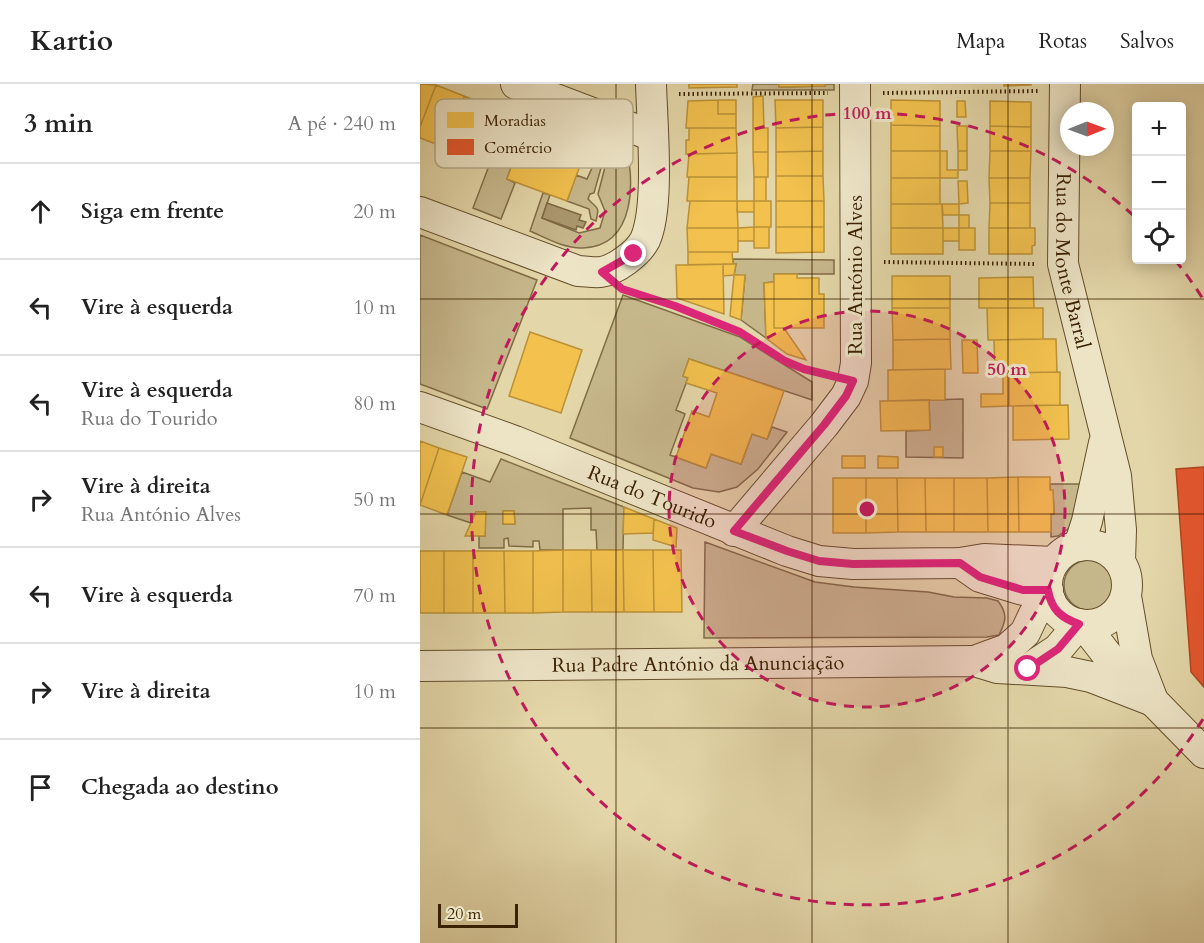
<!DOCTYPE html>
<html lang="pt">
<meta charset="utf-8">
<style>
:root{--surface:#fff;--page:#f6f6f6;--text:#222;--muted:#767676;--line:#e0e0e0}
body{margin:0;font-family:Cardo,serif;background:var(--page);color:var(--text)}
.controls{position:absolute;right:18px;top:18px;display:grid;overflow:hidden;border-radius:6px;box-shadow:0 3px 15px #0003}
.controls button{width:54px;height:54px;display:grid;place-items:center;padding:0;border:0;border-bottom:2px solid var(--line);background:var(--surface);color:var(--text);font:30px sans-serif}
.compass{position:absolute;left:640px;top:18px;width:54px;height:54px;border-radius:50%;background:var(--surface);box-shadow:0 3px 15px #0003;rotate:89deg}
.scale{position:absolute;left:18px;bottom:15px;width:80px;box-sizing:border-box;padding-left:6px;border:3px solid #3a2100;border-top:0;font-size:16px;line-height:21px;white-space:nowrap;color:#3a2100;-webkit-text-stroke:4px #ede4c6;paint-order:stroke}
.stop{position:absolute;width:18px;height:18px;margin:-14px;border:4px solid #db2777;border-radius:50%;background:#fff}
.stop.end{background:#db2777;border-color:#fff;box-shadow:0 2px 6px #0008}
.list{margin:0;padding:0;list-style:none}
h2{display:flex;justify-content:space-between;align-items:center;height:78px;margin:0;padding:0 24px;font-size:26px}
h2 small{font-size:20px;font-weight:400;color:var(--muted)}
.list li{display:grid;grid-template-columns:39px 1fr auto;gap:18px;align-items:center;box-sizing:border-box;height:96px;padding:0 24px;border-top:2px solid var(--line)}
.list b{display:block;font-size:22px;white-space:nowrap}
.list p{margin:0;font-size:20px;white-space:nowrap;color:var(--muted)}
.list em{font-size:20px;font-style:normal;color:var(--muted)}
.icon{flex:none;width:33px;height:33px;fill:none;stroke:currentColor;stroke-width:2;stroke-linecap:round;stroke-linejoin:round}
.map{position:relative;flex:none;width:784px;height:859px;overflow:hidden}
header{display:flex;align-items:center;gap:36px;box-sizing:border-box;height:84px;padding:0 30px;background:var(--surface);border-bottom:2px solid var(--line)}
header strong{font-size:28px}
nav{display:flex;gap:33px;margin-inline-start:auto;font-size:21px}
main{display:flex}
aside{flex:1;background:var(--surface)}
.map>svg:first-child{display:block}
</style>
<header>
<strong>Kartio</strong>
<nav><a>Mapa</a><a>Rotas</a><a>Salvos</a></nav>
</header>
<main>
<aside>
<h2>3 min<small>A pé · 240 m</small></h2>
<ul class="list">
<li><svg class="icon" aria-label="ahead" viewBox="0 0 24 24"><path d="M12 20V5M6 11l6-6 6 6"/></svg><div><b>Siga em frente</b></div><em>20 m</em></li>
<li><svg class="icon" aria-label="left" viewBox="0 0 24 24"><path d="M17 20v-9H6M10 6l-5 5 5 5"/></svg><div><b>Vire à esquerda</b></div><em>10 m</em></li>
<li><svg class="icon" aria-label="left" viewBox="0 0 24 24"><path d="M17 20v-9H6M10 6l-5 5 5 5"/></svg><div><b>Vire à esquerda</b><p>Rua do Tourido</p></div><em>80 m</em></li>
<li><svg class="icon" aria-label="right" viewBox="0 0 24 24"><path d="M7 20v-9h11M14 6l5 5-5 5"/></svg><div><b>Vire à direita</b><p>Rua António Alves</p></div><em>50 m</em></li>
<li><svg class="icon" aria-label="left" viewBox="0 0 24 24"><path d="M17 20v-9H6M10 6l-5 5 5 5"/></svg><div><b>Vire à esquerda</b></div><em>70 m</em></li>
<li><svg class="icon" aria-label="right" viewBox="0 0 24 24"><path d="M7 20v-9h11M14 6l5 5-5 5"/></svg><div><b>Vire à direita</b></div><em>10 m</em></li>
<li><svg class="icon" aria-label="arrive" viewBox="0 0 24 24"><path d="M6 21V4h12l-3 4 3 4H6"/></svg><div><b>Chegada ao destino</b></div></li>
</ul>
</aside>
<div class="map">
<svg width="784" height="859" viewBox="0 0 784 859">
<rect width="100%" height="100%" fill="#e3d6a8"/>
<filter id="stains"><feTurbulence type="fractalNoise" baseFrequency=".00333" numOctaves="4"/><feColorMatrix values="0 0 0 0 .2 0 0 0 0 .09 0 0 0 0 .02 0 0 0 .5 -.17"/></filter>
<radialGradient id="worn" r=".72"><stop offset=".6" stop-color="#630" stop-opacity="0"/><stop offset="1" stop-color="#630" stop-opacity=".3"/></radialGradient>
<!-- green -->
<path fill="#c6b78b" stroke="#806c46" stroke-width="1.5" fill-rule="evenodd" d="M333 0H359V3L405 2V0H414V6H332Z
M95 13 102 16 79 79 91 83 87 95 95 99 81 135 53 124Z
M205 56C215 95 217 162 163 164 145 165 126 154 110 147L123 109 130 111 122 134 159 149 180 144 185 127 178 110 185 83 179 67 181 63 199 70Z
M177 73 181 84 174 109 170 110 168 115C177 125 180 121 176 137L171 135 169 125 147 117 156 91 167 95Z
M0 151 117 196 67 325 0 300Z
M313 175 414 176V190H354V198L344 199 346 254 321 236 325 192 314 191 316 180H313Z
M203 211 320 253 392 298V316L269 275 263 292 268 294 256 326 265 330 250 371 286 384 291 370 321 380 332 350 347 355 352 343 367 348 338 385 317 403 299 408 273 404 150 354Z
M543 315V374L486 373V347L510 346 509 316Z
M81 375 204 423 203 466H177L176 446H171V424L143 425V466H120L119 457H113V463L89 462 88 454 84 455V464H59V452H65V428H56L51 439 27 431 42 388 70 398ZM83 427H94L95 440H83Z
M630 400H661L652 442 638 452 631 453V430H634L633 407 630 406Z
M285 458 395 498 434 503 508 508 534 513 567 514 578 517C588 530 586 537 579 551L567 553 284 554Z
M644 501a25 25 0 1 1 50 0a25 25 0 1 1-50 0Z"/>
<!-- water -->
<path fill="#aa986f" stroke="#7d6843" stroke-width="1.5" d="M127 119 161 131 159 136 166 138 163 144 157 142 156 146 122 134Z"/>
<!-- homes -->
<path fill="#f2c14e" stroke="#bb9137" stroke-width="1.5" d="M0 0 16 1 0 43Z
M269 0H317V3L269 4Z
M359 0H405V2L359 3Z
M584 0H611V1L584 2Z
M16 1 44 12 24 63 0 54V43Z
M44 12 72 23 52 74 24 63Z
M343 12 344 44H333V13Z
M298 16V30H316V44H266L268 17Z
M298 16H316V30H298Z
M355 16H403V43L356 44Z
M471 16 520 17V42L471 41Z
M537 17H545L546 33H537Z
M570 17 611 18V43L570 42Z
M107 38 168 60 147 117 87 95Z
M471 41 520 42V67H471Z
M537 42H547V67H538Z
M570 42 611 43V67H570Z
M403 43V67L356 68V44Z
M269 44H316L317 69 266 70V56H269Z
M333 44H348V68H333Z
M403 67V92H356V68Z
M471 67H520V94H471Z
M520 67H527V86H538V94H520Z
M538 67H547V86H538Z
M570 67H611L610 94H569Z
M333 68H348V93H334Z
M317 69V93H267L269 70Z
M356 92H403L404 117H356Z
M269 93H317V117H267Z
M334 93H346V117H334Z
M471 94H520V120H471Z
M569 94H610V119H570Z
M538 97H547L548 119 539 120Z
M270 117H317L318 144H267Z
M317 117H334V128H317Z
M334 117H351V143H334Z
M356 117H404V143H356Z
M570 119H610V144H569Z
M471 120H522L523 144H471Z
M522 120H539V131H523Z
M539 131H549V144H539Z
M334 143H349V164H334Z
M334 143V157H318V144Z
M356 143H404V168L356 169Z
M267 144H318V168H268Z
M471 144H523V170H471Z
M523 144H539V157H523Z
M539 144H555V166H539Z
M569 144H615V161L612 162V170H569Z
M268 168H312L313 180 268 181Z
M303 180 304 230 257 214 256 181Z
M303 180H316L314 191 303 192Z
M354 190H377V194H399V210H404V244H354Z
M314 191H325L321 236 310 232Z
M472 192H530V224H472Z
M613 193 614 224H559V194Z
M354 198V244H364L386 276 367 270 346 254 344 199Z
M472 224H530V255L473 256Z
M567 224H623V255L568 256Z
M110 248 162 266 141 329 89 312Z
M530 255 531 285 473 286V256Z
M623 255H636L637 288 575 289 574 256Z
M542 256H557L558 289H543Z
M269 275 364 307 347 355 332 350 321 380 291 370 286 384 256 373 272 327 289 333 297 309 266 299 268 294 263 292Z
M525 285V316L468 317V286Z
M640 288V321L589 322V289Z
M583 289H589V322L561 323V310H583Z
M509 316 510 346 461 347 460 317Z
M648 321 649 355 593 356V322Z
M0 357 19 364 0 421Z
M514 363H523V373H514Z
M19 364 47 373 27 431 0 421Z
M422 372H445V384H422Z
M458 372 478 373V384H458Z
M598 393H630V406H633L634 430H631V448H599Z
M598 393 599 448H568L567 394Z
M413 394H446V449H413Z
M446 394H477L478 448 446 449Z
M477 394H505L506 448H478Z
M505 394H534V448H506Z
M534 394H567L568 448H534Z
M204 423 234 435 233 449 203 450Z
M83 427H94L95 440H83Z
M56 428H66L65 452H45Z
M234 435 257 444 256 463 233 456Z
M143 466H171L172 528H143Z
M143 466V528L113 529V467Z
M171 466H203L204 528H172Z
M203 466H233L234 528H204Z
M233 466H261L262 528H234Z
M0 467H24V529H0Z
M24 467H53V529H24Z
M53 467H84L85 529H53Z
M84 467H113V529H85Z"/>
<!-- shops -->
<path fill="#e4572e" stroke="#b14720" stroke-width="1.5" d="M784 383V603L771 588 756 385Z"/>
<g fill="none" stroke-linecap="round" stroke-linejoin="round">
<!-- minor casing -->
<g stroke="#644e2a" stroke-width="32">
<g id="minor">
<path d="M96 0 233 52"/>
<path id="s1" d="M645 0 643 180 696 392 701 446 700 477"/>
<path d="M0 128 158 187C165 187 174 189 181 188 196 186 218 169 225 156 240 123 232 39 231 0"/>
<path id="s2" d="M0 323 95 357 367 467 399 477 433 480 540 479 564 475 634 478"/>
<path d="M314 447 404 341 426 312 433 297 436 279 435 0"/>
<circle cx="667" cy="501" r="40"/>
<path d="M659 462 667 437 684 359"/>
<path d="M540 479 560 493 603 506H628"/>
<path d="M706 512 717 575 732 614"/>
<path d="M664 541 702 590 733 617 784 669"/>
<path d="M554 577 587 565 605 549 614 530 630 516"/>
<path id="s3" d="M0 582 554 577 577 584 647 588 671 593 733 617"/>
<path d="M608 585 638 565 659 540"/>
</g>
</g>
<!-- path -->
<path stroke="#3a2100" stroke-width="4" stroke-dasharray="1.5 3" stroke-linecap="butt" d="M463 9 618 7
M259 10 408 9
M464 178 615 180
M209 207 255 222 320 248 365 277 384 285 406 291"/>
<!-- minor -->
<use href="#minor" stroke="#ede4c6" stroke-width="30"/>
</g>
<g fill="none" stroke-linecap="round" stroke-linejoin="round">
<!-- route -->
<path stroke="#db2777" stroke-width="8" d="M214 170 182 188 202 205 255 222 320 248 365 277 384 285 433 297 426 312 404 341 314 447 367 467 399 477 433 480 540 479 560 493 603 506H628C631 525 641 534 659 540L638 565 608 585"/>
</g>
<!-- grid -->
<path fill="none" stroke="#3a2100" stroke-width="1.5" stroke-opacity="0.55" d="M196 0V859M392 0V859M588 0V859M0 215H784M0 430H784M0 644H784"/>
<!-- distance rings -->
<circle cx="447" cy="425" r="198" fill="#c2185b" fill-opacity=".12"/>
<g fill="none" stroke="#c2185b" stroke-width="3" stroke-dasharray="10 8">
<circle cx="447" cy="425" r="198"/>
<path d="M783 635A396 396 0 1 1 715 133M755 176A396 396 0 0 1 783 215"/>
</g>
<g text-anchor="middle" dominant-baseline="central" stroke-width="6" stroke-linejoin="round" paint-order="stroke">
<!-- street labels -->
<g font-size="20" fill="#3a2100" stroke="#ede4c6">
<text stroke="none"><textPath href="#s1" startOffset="178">Rua do Monte Barral</textPath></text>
<text transform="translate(435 191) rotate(-90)">Rua António Alves</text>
<text stroke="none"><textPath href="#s2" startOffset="249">Rua do Tourido</textPath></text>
<text stroke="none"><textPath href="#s3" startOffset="278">Rua Padre António da Anunciação</textPath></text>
</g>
</g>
<!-- legend -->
<rect x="15" y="15" width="198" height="69" rx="9" fill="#ede4c6" stroke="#b7aa8b" stroke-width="1.5"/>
<rect x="27" y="28" width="27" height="16" fill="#f2c14e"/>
<rect x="27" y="55" width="27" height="16" fill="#e4572e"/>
<g font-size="16" fill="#3a2100">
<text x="64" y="42">Moradias</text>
<text x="64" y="69">Comércio</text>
</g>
<circle cx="447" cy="425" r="9" fill="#c2185b" stroke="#ede4c6" stroke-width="3"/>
<g font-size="18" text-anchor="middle" font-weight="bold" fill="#c2185b" stroke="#ede4c6" stroke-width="6" stroke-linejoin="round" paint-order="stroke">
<text x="447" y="35">100 m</text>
<text x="587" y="291">50 m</text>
</g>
<rect width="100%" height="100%" filter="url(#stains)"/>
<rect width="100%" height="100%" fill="url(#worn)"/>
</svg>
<div class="controls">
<button>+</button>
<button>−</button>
<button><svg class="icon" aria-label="locate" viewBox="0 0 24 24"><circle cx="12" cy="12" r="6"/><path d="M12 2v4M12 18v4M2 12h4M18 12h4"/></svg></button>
</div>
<svg class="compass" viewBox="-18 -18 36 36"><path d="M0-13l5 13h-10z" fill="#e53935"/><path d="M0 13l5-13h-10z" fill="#767676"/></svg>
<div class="scale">20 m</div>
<div class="stop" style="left:608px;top:585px"></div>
<div class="stop end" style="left:214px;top:170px"></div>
</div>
</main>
